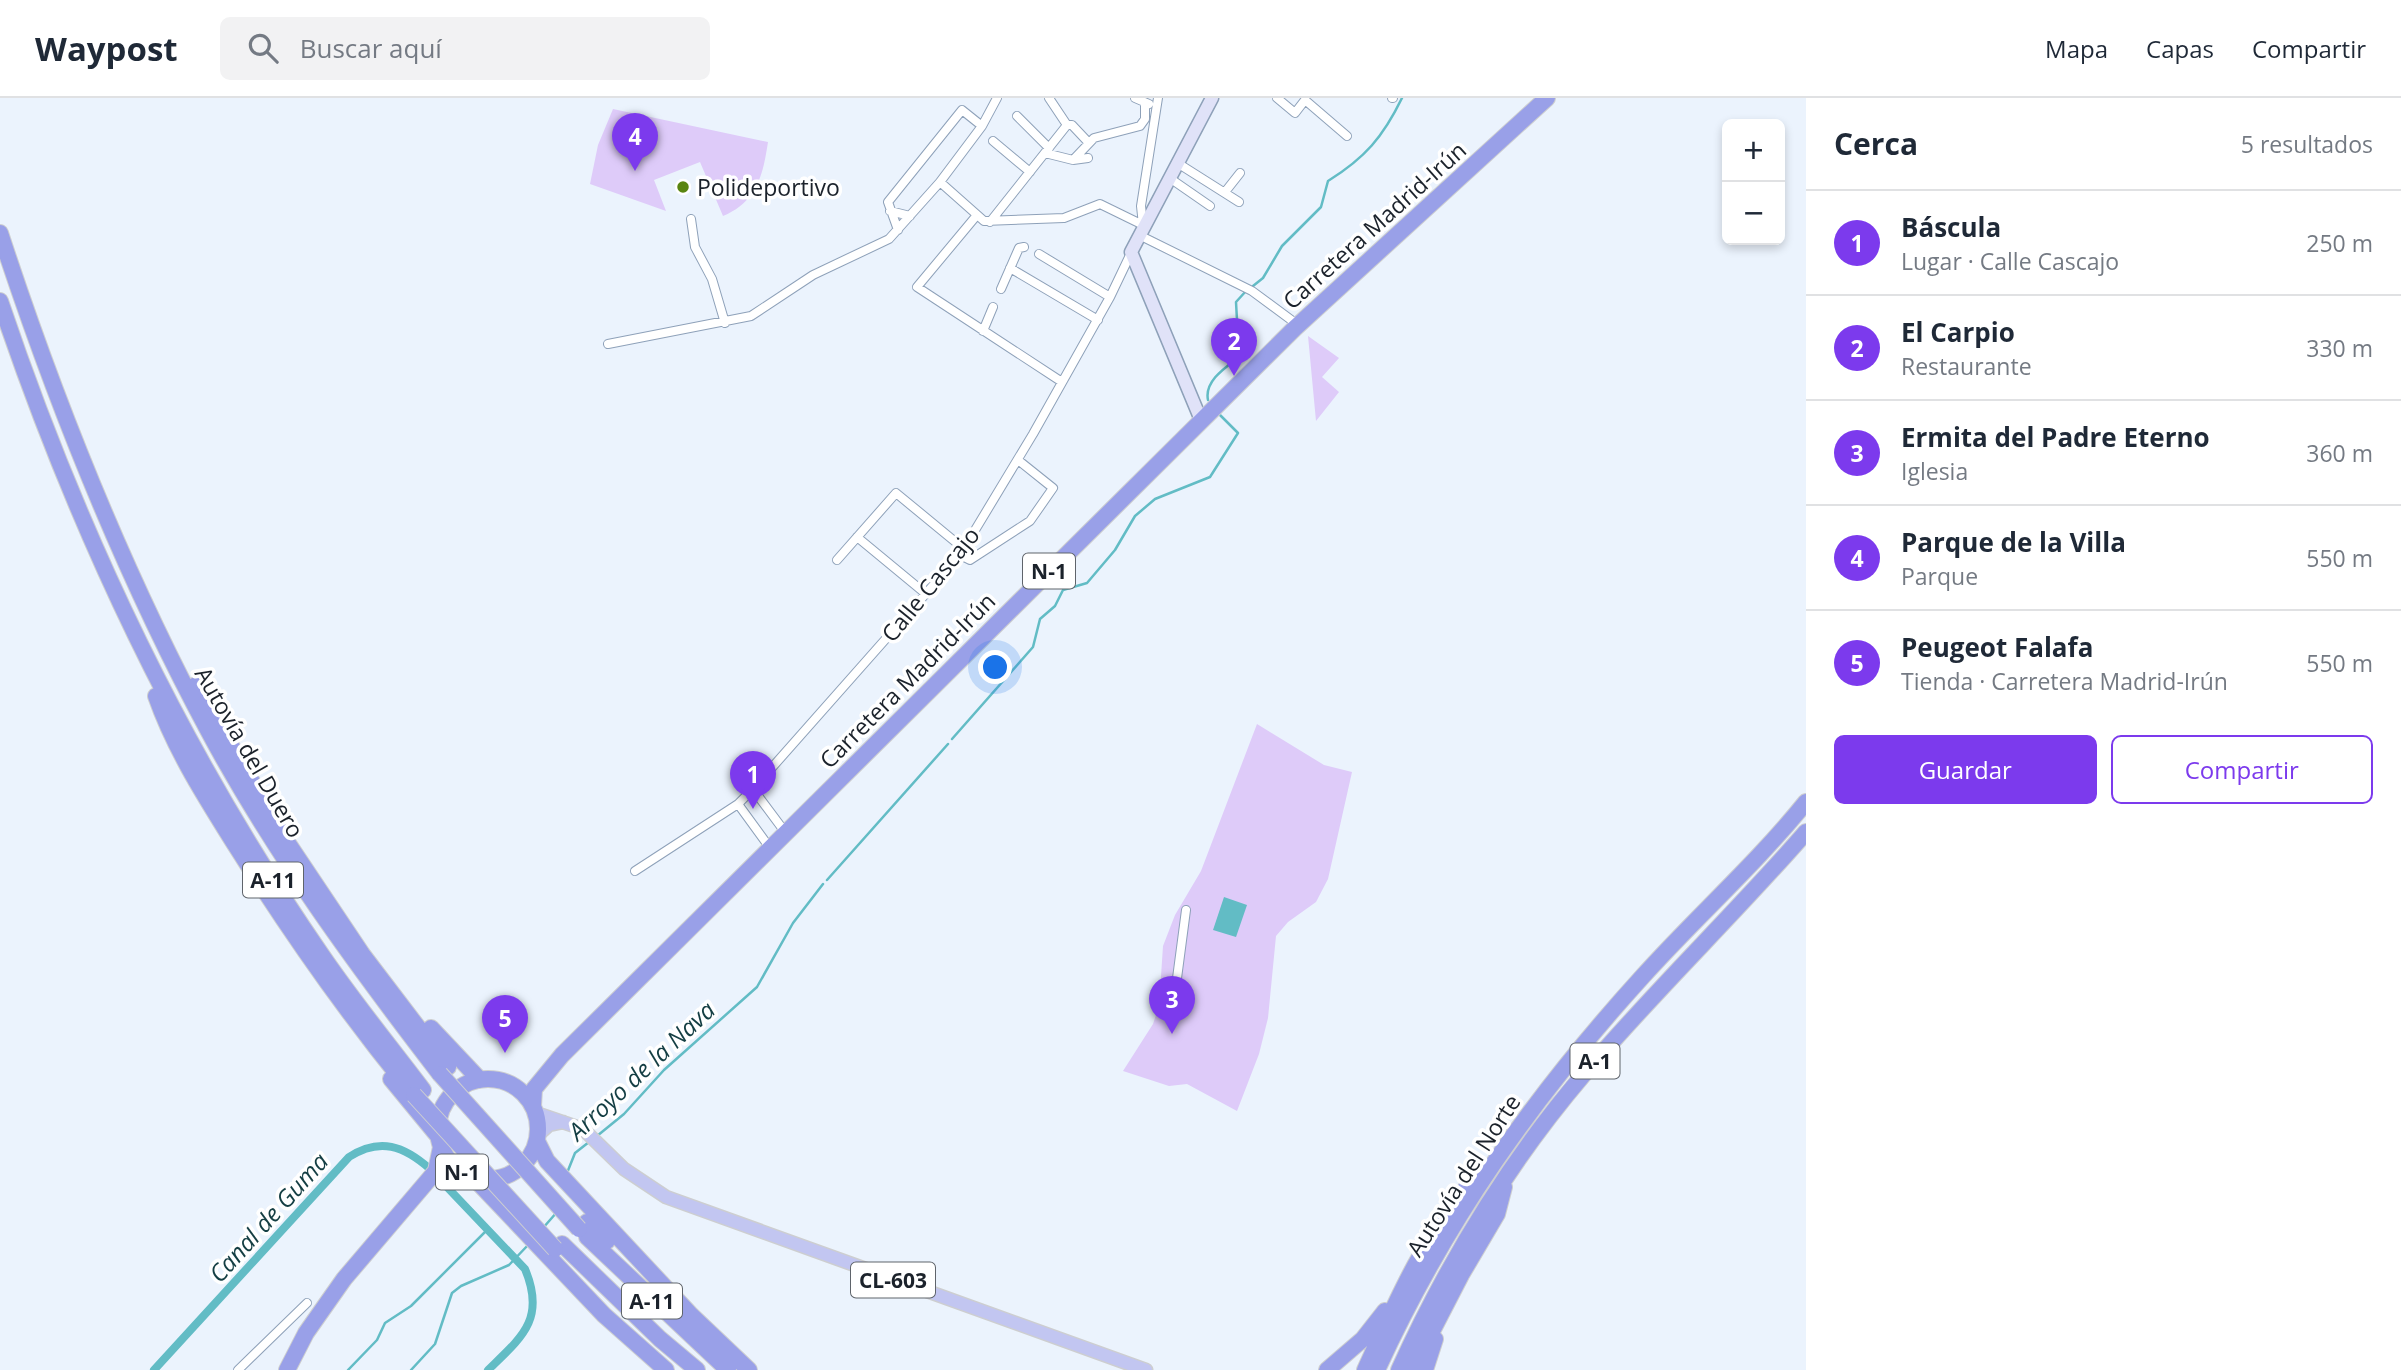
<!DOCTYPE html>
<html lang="es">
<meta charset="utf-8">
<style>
:root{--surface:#fff;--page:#f2f2f3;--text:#1f2937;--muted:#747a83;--line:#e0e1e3;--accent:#7c3aed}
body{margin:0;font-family:"Open Sans",sans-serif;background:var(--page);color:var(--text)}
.controls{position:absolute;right:21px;top:21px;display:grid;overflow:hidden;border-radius:10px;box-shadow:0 4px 10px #0003}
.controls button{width:63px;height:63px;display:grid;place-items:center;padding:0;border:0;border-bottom:2px solid var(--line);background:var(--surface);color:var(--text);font:35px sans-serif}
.you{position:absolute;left:996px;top:570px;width:24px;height:24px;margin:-18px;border:5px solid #fff;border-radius:50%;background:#1a73e8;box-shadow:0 0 0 10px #1a73e833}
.badge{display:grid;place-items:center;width:46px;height:46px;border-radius:50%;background:var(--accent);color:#fff;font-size:23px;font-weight:700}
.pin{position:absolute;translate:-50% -58px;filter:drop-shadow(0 2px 4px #0008)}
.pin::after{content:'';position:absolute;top:37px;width:24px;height:21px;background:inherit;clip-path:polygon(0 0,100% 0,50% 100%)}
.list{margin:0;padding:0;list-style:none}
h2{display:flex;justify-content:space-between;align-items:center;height:91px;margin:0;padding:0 28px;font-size:30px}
h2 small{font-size:23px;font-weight:400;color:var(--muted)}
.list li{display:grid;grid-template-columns:46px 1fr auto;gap:21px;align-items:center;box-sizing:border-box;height:105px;padding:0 28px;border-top:2px solid var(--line)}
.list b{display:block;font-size:26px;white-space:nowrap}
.list p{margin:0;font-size:23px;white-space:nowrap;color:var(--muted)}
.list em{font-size:23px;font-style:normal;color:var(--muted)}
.actions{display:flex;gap:14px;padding:21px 28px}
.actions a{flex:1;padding:16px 0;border:2px solid var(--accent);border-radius:10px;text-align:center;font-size:24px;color:var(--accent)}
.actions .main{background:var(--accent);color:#fff}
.icon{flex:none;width:38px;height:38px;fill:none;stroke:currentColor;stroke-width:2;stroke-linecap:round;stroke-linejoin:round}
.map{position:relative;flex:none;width:1806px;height:1272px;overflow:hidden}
header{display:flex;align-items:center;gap:42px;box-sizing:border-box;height:98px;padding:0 35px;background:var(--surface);border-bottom:2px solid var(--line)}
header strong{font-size:33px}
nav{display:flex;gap:38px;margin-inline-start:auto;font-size:24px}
.search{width:490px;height:63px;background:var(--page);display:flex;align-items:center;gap:18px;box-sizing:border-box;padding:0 24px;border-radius:10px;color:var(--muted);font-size:26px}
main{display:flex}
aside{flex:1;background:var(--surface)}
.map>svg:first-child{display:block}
</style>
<header>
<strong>Waypost</strong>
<div class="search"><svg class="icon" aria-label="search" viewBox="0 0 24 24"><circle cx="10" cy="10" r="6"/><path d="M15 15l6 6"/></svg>Buscar aquí</div>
<nav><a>Mapa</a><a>Capas</a><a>Compartir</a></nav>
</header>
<main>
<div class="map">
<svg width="1806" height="1272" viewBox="0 0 1806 1272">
<rect width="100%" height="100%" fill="#ebf3fd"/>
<!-- green -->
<path fill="#decbf9" d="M613 11 768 44C763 77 757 104 723 118L700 64 654 82 666 113 590 86 598 47Z
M1308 238 1339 260 1322 279 1339 294 1316 323Z
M1257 626 1324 667 1352 674 1328 781 1316 804 1288 824 1276 838 1268 920 1259 956 1237 1013 1187 986 1169 988 1123 973 1153 926 1159 908 1163 848 1175 817 1201 773Z"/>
<!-- water -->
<path fill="#62bcc5" d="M1224 799 1247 807 1236 839 1213 832Z"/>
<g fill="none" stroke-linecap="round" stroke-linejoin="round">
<!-- stream -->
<path stroke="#62bcc5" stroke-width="2.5" d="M1253 188 1263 180 1282 148 1321 109 1328 83C1365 60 1383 39 1402 0
M1208 302C1204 283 1226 269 1239 259L1236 204 1246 193
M952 641 1033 549 1040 521 1055 508 1063 492 1087 485 1115 452 1135 418 1155 401 1210 379 1238 335 1220 317
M827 782 948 646
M597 1038 624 1016 664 972 757 889 793 825 823 786
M567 1075 575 1055 589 1044
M543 1130 557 1114
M348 1272 377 1242 385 1225 411 1208 487 1132
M411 1272 435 1246 452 1195 461 1188 509 1167 529 1146"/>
<!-- canal -->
<path stroke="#62bcc5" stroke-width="8" d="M447 1089 525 1171C546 1221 522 1239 488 1272
M154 1272 349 1059C380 1039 404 1048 430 1071"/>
<!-- street casing -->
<g stroke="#8ea1b9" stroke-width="10">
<path id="street" d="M1135 0 1149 6
M1277 0 1295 15 1305 2 1347 38
M1392 0H1393
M1017 18 1049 50
M1067 27H1072L1088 44
M993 43 1030 74
M1045 55 1073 62 1088 60
M1073 62 1094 40 1140 28 1145 21V5
M1179 66 1239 104
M1171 81 1210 108
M940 84 984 123 1064 120 1100 106 1143 127
M1225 94 1240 75
M890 113 910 118
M977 117 917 189 1062 284
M691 121 695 149 712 181 725 225
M990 124 1067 27 1049 0
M1143 127 1141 108 1158 0
M898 132 888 104 962 12 982 28
M1139 137 1252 193 1298 227
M1039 156 1110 199
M1010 170 1098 222
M1001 191 1019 150 1024 149
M983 233 993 209
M608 246 751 218 813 177 889 141 940 84 982 28 997 0
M857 439 926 496
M960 457 970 462 1030 423 1053 390 1018 362
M837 462 896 395 964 451
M753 691 738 706 770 750
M785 734 753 691 960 457 1033 336 1110 199 1131 155
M635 773 738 706
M1174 903 1186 812
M238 1272 307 1205"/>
</g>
<!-- secondary casing -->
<g stroke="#8ea1b9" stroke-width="15">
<path id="secondary" d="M1201 322 1131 154 1212 0"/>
</g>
<!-- primary casing -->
<g stroke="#cdced0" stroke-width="15">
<path id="primary" d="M536 1015 583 1031 624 1071 666 1099 1146 1272
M539 1036 549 1027 563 1024"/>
</g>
<!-- highway casing -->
<g stroke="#cdced0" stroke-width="18">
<path id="highway" d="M0 135C56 306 124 476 209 634 274 755 356 867 440 976
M0 203C78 435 182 655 321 856 353 903 389 947 423 992
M196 587 285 741 362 856 448 969
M156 598C175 652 206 700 236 748 289 832 344 911 406 987
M431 930 480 982
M438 1031a50 50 0 1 1 100 0a50 50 0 1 1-100 0Z
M391 981 438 1038
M533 1008 534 991 562 957 1295 230 1547 0
M537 1043 547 1063 690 1216 749 1272
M473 1079 604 1217 666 1272
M587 1124 607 1143
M587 1139 728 1272
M562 1146 660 1241 697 1272
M287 1272 306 1235 344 1181 436 1073 441 1049
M1327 1272 1363 1241 1385 1213
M1365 1272C1394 1209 1422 1142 1468 1088
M1377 1272C1445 1123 1533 999 1643 878 1696 819 1756 766 1806 704
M1399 1272C1447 1166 1508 1065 1584 976 1655 892 1734 817 1806 734
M1412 1272 1461 1177 1497 1116 1504 1089
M1425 1272 1435 1241"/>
</g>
<!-- street -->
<use href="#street" stroke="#fff" stroke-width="8"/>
<!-- secondary -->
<use href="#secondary" stroke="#e0e2f8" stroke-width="12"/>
<!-- primary -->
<use href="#primary" stroke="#c2c6f1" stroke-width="12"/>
<!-- highway -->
<use href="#highway" stroke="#99a0e8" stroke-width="16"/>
<!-- highway-bridge casing -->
<g stroke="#cdced0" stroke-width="18" stroke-linecap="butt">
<path id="highway-bridge" d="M440 976 579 1131
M414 997 555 1151"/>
</g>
<!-- highway-bridge -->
<use href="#highway-bridge" stroke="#99a0e8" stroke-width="16"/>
</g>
<!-- markers -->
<circle fill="#598511" stroke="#fff" stroke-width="2.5" cx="683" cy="89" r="7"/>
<g text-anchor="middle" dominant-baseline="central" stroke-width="7" stroke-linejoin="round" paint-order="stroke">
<!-- shield labels -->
<g fill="#fff" stroke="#5f646b" stroke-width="2">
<rect x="1023" y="455.5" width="52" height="35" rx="5"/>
<rect x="243" y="764.5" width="60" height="35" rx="5"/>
<rect x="1570.5" y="945.5" width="49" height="35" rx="5"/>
<rect x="436" y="1056.5" width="52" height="35" rx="5"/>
<rect x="851" y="1164.5" width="84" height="35" rx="5"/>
<rect x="622" y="1185.5" width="60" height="35" rx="5"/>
</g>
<g font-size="21" font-weight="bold" fill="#1b222b">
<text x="1049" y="473">N-1</text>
<text x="273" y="782">A-11</text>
<text x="1595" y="963">A-1</text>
<text x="462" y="1074">N-1</text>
<text x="893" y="1182">CL-603</text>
<text x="652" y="1203">A-11</text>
</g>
<!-- poi labels -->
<g font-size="23" fill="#1b222b" stroke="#fff" text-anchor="start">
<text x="697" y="89">Polideportivo</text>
</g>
<!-- street labels -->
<g font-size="23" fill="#1b222b" stroke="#fff">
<text transform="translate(1374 127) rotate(-42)">Carretera Madrid-Irún</text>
<text transform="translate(930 486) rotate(-51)">Calle Cascajo</text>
<text transform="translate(907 582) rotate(-45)">Carretera Madrid-Irún</text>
<text transform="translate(250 654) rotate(60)">Autovía del Duero</text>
<text transform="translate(1463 1077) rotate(-57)">Autovía del Norte</text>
</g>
<!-- water labels -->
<g font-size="24" font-style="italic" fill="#143e43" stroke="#fff">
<text transform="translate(641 972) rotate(-43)">Arroyo de la Nava</text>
<text transform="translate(268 1119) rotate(-48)">Canal de Guma</text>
</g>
</g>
</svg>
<div class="controls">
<button>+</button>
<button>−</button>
</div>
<div class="you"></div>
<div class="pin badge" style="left:753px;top:711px">1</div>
<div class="pin badge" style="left:1234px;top:278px">2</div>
<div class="pin badge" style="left:1172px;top:936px">3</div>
<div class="pin badge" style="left:635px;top:73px">4</div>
<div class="pin badge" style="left:505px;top:955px">5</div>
</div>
<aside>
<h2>Cerca<small>5 resultados</small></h2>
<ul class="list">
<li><span class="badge">1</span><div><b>Báscula</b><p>Lugar · Calle Cascajo</p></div><em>250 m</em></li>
<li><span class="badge">2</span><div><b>El Carpio</b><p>Restaurante</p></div><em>330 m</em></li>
<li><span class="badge">3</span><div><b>Ermita del Padre Eterno</b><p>Iglesia</p></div><em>360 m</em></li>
<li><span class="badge">4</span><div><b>Parque de la Villa</b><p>Parque</p></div><em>550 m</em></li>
<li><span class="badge">5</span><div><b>Peugeot Falafa</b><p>Tienda · Carretera Madrid-Irún</p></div><em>550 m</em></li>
</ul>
<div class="actions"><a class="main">Guardar</a><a>Compartir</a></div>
</aside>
</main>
